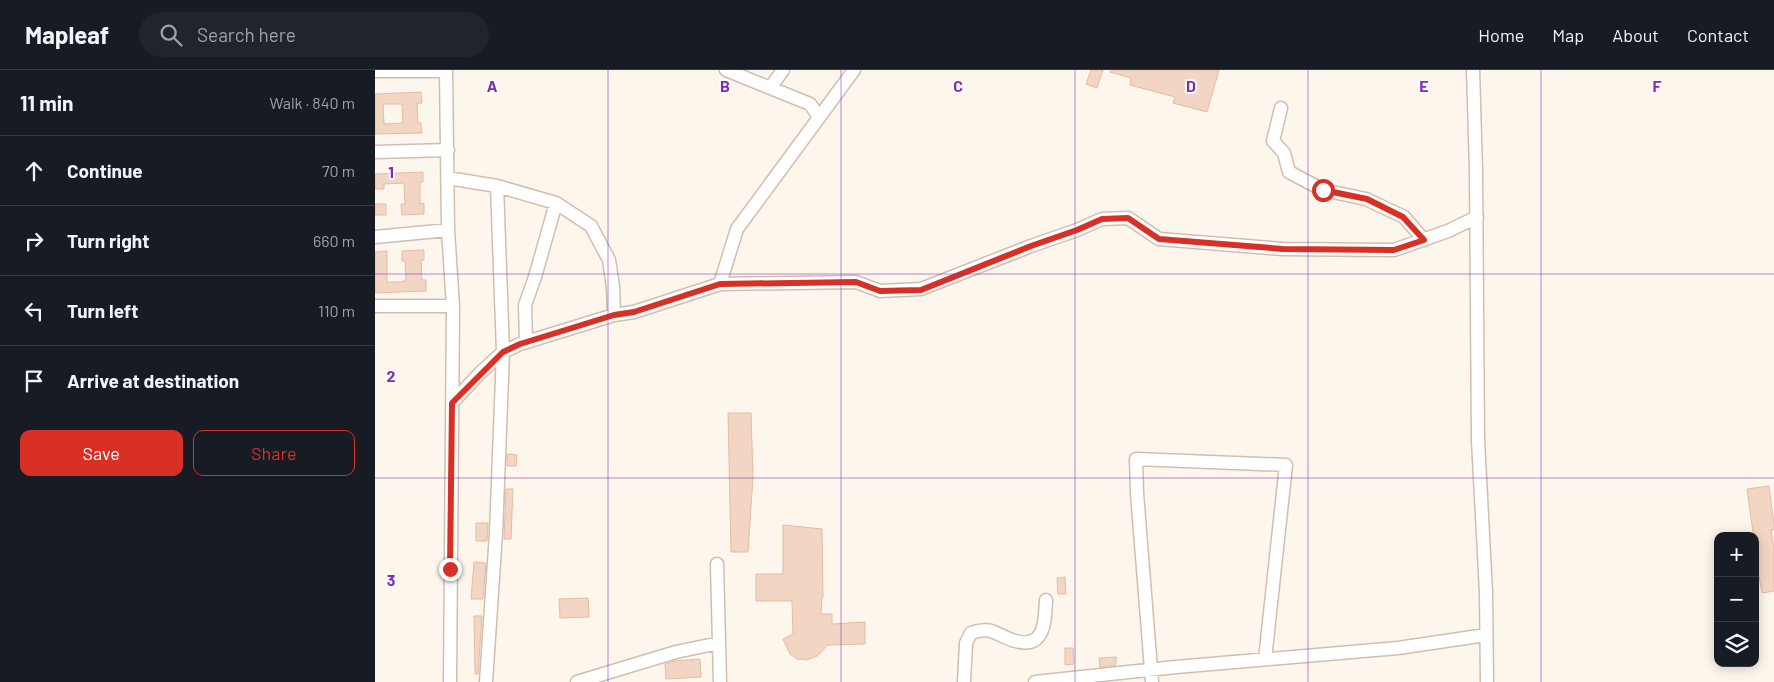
<!DOCTYPE html>
<meta charset="utf-8">
<style>
:root{--surface:#171b24;--page:#20242c;--text:#f1f3f6;--muted:#9ea1a6;--line:#363941;--accent:#d93025}
body{margin:0;font-family:Barlow,sans-serif;background:var(--page);color:var(--text)}
.controls{position:absolute;right:15px;bottom:15px;display:grid;overflow:hidden;border-radius:10px;box-shadow:0 2px 12px #0003}
.controls button{width:45px;height:45px;display:grid;place-items:center;padding:0;border:0;border-bottom:1px solid var(--line);background:var(--surface);color:var(--text);font:25px sans-serif}
.stop{position:absolute;width:15px;height:15px;margin:-11px;border:4px solid #d93025;border-radius:50%;background:#fff}
.stop.end{background:#d93025;border-color:#fff;box-shadow:0 1px 5px #0008}
.list{margin:0;padding:0;list-style:none}
h2{display:flex;justify-content:space-between;align-items:center;height:65px;margin:0;padding:0 20px;font-size:21px}
h2 small{font-size:16px;font-weight:400;color:var(--muted)}
.list li{display:grid;grid-template-columns:32px 1fr auto;gap:15px;align-items:center;box-sizing:border-box;height:70px;padding:0 20px;border-top:1px solid var(--line)}
.list b{display:block;font-size:19px;white-space:nowrap}
.list em{font-size:16px;font-style:normal;color:var(--muted)}
.actions{display:flex;gap:10px;padding:15px 20px}
.actions a{flex:1;padding:11px 0;border:1px solid var(--accent);border-radius:10px;text-align:center;font-size:18px;color:var(--accent)}
.actions .main{background:var(--accent);color:#fff}
.icon{flex:none;width:28px;height:28px;fill:none;stroke:currentColor;stroke-width:2;stroke-linecap:round;stroke-linejoin:round}
.map{position:relative;flex:none;width:1399px;height:612px;overflow:hidden}
header{display:flex;align-items:center;gap:30px;box-sizing:border-box;height:70px;padding:0 25px;background:var(--surface);border-bottom:1px solid var(--line)}
header strong{font-size:24px}
nav{display:flex;gap:28px;margin-inline-start:auto;font-size:18px}
.search{width:350px;height:45px;background:var(--page);display:flex;align-items:center;gap:12px;box-sizing:border-box;padding:0 18px;border-radius:28px;color:var(--muted);font-size:19px}
main{display:flex}
aside{flex:1;background:var(--surface)}
.map>svg:first-child{display:block}
</style>
<header>
<strong>Mapleaf</strong>
<div class="search"><svg class="icon" aria-label="search" viewBox="0 0 24 24"><circle cx="10" cy="10" r="6"/><path d="M15 15l6 6"/></svg>Search here</div>
<nav><a>Home</a><a>Map</a><a>About</a><a>Contact</a></nav>
</header>
<main>
<aside>
<h2>11 min<small>Walk · 840 m</small></h2>
<ul class="list">
<li><svg class="icon" aria-label="ahead" viewBox="0 0 24 24"><path d="M12 20V5M6 11l6-6 6 6"/></svg><div><b>Continue</b></div><em>70 m</em></li>
<li><svg class="icon" aria-label="right" viewBox="0 0 24 24"><path d="M7 20v-9h11M14 6l5 5-5 5"/></svg><div><b>Turn right</b></div><em>660 m</em></li>
<li><svg class="icon" aria-label="left" viewBox="0 0 24 24"><path d="M17 20v-9H6M10 6l-5 5 5 5"/></svg><div><b>Turn left</b></div><em>110 m</em></li>
<li><svg class="icon" aria-label="arrive" viewBox="0 0 24 24"><path d="M6 21V4h12l-3 4 3 4H6"/></svg><div><b>Arrive at destination</b></div></li>
</ul>
<div class="actions"><a class="main">Save</a><a>Share</a></div>
</aside>
<div class="map">
<svg width="1399" height="612" viewBox="0 0 1399 612">
<rect width="100%" height="100%" fill="#fdf6ec"/>
<!-- building -->
<path fill="#f3d5c3" stroke="#e6bba3" fill-rule="evenodd" d="M716 0H728L722 18 711 14Z
M736 0H844L832 42 798 33 800 27 755 15 756 8 735 2Z
M46 22 47 33H42L43 53H46L47 63 0 64V24ZM8 34H27L28 53 9 54Z
M48 102V112H45V134L49 133V144L27 145 26 134H30L29 113 9 114V119H0V104Z
M0 134H11V145H0Z
M49 180V190H46L47 210H51V221L0 223V182L12 181V212H28V211H31L30 191H27V181Z
M353 343H376L378 407 373 482H356Z
M132 384 142 385 141 396H132Z
M1394 416 1399 454V460H1396L1399 479V521L1387 523 1380 484V462H1378L1372 419Z
M131 419H138L136 469H129Z
M101 453H113L112 471H101Z
M408 455 447 459 448 527H447L446 544H457V554L490 552V574L453 575 442 586 432 590 422 589 415 584 408 569 418 564 417 531H381V504H408Z
M99 492 111 493 108 529H96Z
M690 507 691 524H683L682 508Z
M213 528 214 547 185 548 184 529Z
M99 546H107L103 604H100Z
M690 578H698L699 594 690 595Z
M741 587V595L725 597 724 588Z
M325 589 326 607 291 609 290 594 300 591Z"/>
<g fill="none" stroke-linecap="round" stroke-linejoin="round">
<!-- minor casing -->
<g stroke="#d1beb0" stroke-width="15">
<path id="minor" d="M71 0 73 160 78 236 75 612
M351 0 435 34 444 47
M1098 0 1101 100 1103 370 1111 522 1112 612
M0 1H71
M395 18 408 0
M906 38 898 71 909 83 914 102 948 120 991 129 1029 147 1049 170
M0 82 73 80
M73 108 122 116 128 282 121 463 111 612
M122 116 181 133 216 156 234 190 238 217 239 245
M0 167 73 160
M345 214 481 212 505 221 546 219 656 176 702 160 727 149 753 148 784 169 908 179 1019 180 1073 161 1102 147
M0 236H78
M151 272 150 235 160 207 181 133
M77 333 105 303 128 282 145 274 239 245 259 242 345 214 362 159 479 0
M342 494 345 612
M202 612 301 582 344 573
M589 612 591 573 596 563C617 556 620 564 637 570 670 581 670 552 671 530
M660 612 801 597 1023 578 1111 565
M777 612 762 423 761 389 911 395 890 589"/>
</g>
<!-- minor -->
<use href="#minor" stroke="#fff" stroke-width="12"/>
</g>
<g fill="none" stroke-linecap="round" stroke-linejoin="round">
<!-- route -->
<path stroke="#d93025" stroke-width="6" d="M75 499 77 333 128 282 145 274 239 245 259 242 345 214 481 212 505 221 546 220 656 176 702 160 727 149 753 148 784 169 908 179 1019 180 1049 170 1028 147 992 129 948 120"/>
</g>
<!-- grid -->
<path fill="none" stroke="#7b2cbf" stroke-width="1" stroke-opacity="0.55" d="M233 0V612M466 0V612M700 0V612M933 0V612M1166 0V612M0 204H1399M0 408H1399"/>
<g font-size="16" text-anchor="middle" font-weight="bold" fill="#7b2cbf" stroke="#fffaf3" stroke-width="4" stroke-linejoin="round" paint-order="stroke">
<text x="117" y="22">A</text>
<text x="350" y="22">B</text>
<text x="583" y="22">C</text>
<text x="816" y="22">D</text>
<text x="1049" y="22">E</text>
<text x="1282" y="22">F</text>
<text x="16" y="108">1</text>
<text x="16" y="312">2</text>
<text x="16" y="516">3</text>
</g>
</svg>
<div class="controls">
<button>+</button>
<button>−</button>
<button><svg class="icon" aria-label="layers" viewBox="0 0 24 24"><path d="M12 4l9 5-9 5-9-5zM3 14l9 5 9-5"/></svg></button>
</div>
<div class="stop" style="left:948px;top:120px"></div>
<div class="stop end" style="left:75px;top:499px"></div>
</div>
</main>
